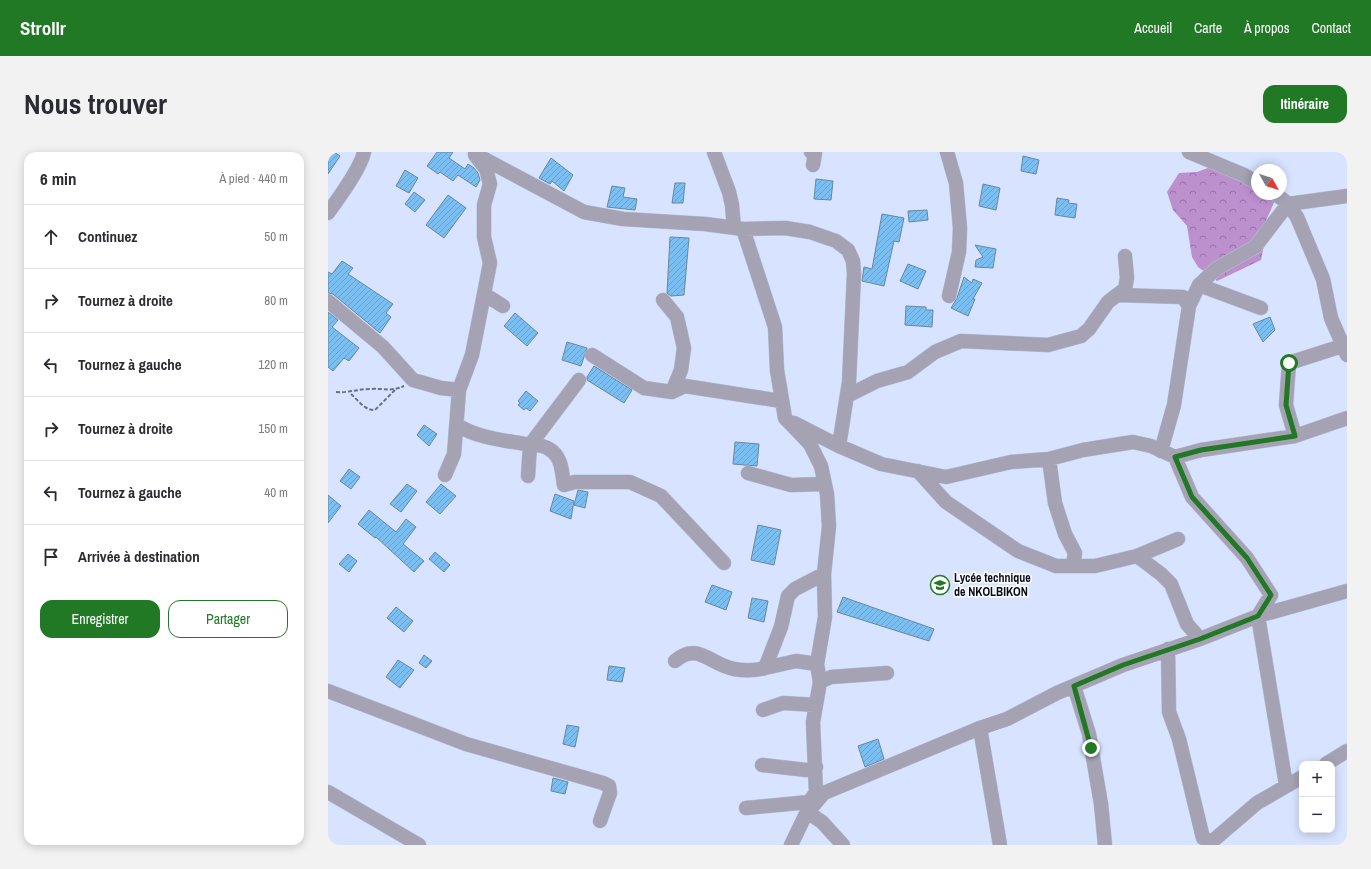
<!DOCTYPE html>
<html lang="fr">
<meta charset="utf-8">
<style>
:root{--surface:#fff;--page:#f2f2f3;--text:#2b2b33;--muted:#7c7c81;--line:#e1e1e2;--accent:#217825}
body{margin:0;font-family:"Archivo Narrow",sans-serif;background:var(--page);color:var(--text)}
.controls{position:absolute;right:12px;bottom:12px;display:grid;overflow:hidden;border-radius:8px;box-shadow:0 2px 10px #0003}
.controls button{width:36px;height:36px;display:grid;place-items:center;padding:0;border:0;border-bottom:1px solid var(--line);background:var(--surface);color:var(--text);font:20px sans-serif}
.compass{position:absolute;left:923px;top:12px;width:36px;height:36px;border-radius:50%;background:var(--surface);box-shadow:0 2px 10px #0003;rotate:129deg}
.stop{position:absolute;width:12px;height:12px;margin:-9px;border:3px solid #217825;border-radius:50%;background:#fff}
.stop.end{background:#217825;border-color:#fff;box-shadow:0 1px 4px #0008}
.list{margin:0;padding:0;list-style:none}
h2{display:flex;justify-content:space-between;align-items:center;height:52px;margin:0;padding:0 16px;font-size:17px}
h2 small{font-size:13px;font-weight:400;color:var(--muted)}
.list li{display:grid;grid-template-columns:26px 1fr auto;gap:12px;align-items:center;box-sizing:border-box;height:64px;padding:0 16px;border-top:1px solid var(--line)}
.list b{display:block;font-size:15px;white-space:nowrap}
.list em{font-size:13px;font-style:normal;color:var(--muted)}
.actions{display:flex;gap:8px;padding:12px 16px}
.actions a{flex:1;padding:9px 0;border:1px solid var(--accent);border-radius:12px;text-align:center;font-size:14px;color:var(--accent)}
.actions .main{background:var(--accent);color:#fff}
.icon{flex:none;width:22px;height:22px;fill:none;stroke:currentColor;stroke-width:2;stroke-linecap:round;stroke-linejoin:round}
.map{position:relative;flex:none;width:1019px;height:693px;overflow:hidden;border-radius:12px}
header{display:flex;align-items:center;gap:24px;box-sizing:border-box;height:56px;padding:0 20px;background:var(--accent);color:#fff}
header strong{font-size:19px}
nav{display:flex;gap:22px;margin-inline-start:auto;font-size:14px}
.intro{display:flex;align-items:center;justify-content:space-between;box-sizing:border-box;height:96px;padding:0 24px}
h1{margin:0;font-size:28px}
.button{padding:10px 18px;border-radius:12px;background:var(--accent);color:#fff;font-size:14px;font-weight:700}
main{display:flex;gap:24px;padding:0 24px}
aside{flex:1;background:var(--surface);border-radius:12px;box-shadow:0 2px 10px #0003}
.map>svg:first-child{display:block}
</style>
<header>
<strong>Strollr</strong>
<nav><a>Accueil</a><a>Carte</a><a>À propos</a><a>Contact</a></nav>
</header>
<div class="intro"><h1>Nous trouver</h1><a class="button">Itinéraire</a></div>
<main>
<aside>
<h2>6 min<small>À pied · 440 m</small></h2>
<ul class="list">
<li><svg class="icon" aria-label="ahead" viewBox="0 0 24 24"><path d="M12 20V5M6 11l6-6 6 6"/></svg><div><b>Continuez</b></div><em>50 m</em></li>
<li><svg class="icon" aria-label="right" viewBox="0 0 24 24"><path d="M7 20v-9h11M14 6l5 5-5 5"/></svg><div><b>Tournez à droite</b></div><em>80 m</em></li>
<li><svg class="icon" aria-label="left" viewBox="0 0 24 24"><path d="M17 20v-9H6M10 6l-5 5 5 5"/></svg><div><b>Tournez à gauche</b></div><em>120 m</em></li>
<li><svg class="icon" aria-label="right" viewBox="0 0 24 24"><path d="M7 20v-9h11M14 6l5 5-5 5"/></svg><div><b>Tournez à droite</b></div><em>150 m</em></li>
<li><svg class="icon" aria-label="left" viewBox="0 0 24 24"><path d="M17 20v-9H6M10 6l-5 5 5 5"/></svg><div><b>Tournez à gauche</b></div><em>40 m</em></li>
<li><svg class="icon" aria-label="arrive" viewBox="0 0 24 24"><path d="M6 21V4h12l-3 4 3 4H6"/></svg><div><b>Arrivée à destination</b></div></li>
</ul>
<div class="actions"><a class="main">Enregistrer</a><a>Partager</a></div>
</aside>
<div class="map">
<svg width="1019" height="693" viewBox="0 0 1019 693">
<defs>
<pattern id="forest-crowns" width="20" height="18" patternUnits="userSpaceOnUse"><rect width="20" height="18" fill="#bc8fcd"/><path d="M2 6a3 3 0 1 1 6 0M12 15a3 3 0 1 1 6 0" fill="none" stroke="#9773a6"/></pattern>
<pattern id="building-hatch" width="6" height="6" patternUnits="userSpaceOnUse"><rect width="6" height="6" fill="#7bbef1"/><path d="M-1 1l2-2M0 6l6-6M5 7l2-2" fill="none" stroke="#69a2ce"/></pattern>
</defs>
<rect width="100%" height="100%" fill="#d7e3ff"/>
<!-- forest -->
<path fill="url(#forest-crowns)" d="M888 13 929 24V42H946L948 46 937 71V88L933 108 889 129 870 115 864 105 859 74 845 58 839 40 851 21 869 20Z"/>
<!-- building -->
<path fill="url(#building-hatch)" stroke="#69879e" d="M0 0H6L12 4 0 22Z
M109 0H125L121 6 137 17 140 12 146 16 150 21 152 28 148 35 130 23 125 29 112 20 110 22 99 14Z
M695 4 711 8 708 22 693 19Z
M223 6 245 23 236 39 224 29 222 32 211 26Z
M77 18 90 26 81 41 68 34Z
M488 27 505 29 503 48 486 47Z
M347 31H357L355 51H344Z
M655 32 672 36 668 58 651 54Z
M284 34 297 36 295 45 309 47 307 58 279 55Z
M86 40 97 48 87 60 77 52Z
M120 43 138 56 116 86 98 73Z
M729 46 741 48 740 51 749 52 747 66 727 63Z
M599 58 600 68 581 70 580 59Z
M554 62 576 66 571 90 566 89 556 134 534 129 536 115 544 117Z
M342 85 361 86 356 143 343 144 339 141Z
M647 93 668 97 665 116 647 115 648 108 655 105Z
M14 109 25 116 20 122 65 152 58 161 63 165 52 181 5 142 0 141V120L4 122Z
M580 112 598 119 590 137 572 129Z
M636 125 644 131 645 127 654 131 645 147H647L640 164 623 156 629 146Z
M578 154 598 155V158H605L604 175 577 173Z
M0 160 10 168 4 175 31 196 21 209 16 206 5 219 0 215Z
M187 161 210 181 199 194 176 174Z
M942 165 947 178 935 190 925 172Z
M239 190 259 196 253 214 234 208Z
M266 214 304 238 296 251 259 228V225Z
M198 239 210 249 202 259 198 256 196 258 190 253 192 251 190 249Z
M96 273 109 282 101 294 89 283Z
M407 290 431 292 429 314 405 312Z
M21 317 32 325 23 337 12 329Z
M79 332 89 339 73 360 62 352Z
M113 332 128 344 112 362 98 350Z
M250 338 260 340 257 356 246 353Z
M227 342 246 349 243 367 222 359Z
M0 343 13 354 0 371Z
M41 358 68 380 78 367 88 375 75 392 96 409 86 420 48 385 47 386 30 372Z
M430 373 453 378 446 413 423 408Z
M107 400 122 413 116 420 101 407Z
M20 402 29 409 21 420 11 412Z
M384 433 404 440 398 458 377 450Z
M515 445 606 477 601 489 509 460Z
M424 446 440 449 436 470 420 466Z
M68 455 85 469 76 480 59 466Z
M96 503 104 509 98 516 91 511Z
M70 508 86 518 72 536 58 525Z
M281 514 297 516 294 530 279 528Z
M239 573 251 575 247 595 235 592Z
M550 587 556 607 537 615 530 594Z
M225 626 240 630 237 642 223 639Z"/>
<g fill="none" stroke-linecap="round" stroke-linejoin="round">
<!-- minor casing -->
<g stroke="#b6c1da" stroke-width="15">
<path id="minor" d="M386 0 401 40 404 53 406 76
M483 0 487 1 485 13
M619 0 628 31 632 76 631 100 621 144
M861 0 916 23 929 31
M147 2 256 60 295 67 377 72 415 77 457 76 482 80 508 89 520 98 525 109 526 122 521 230 511 294
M147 3 158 17 162 32 156 53V85L162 111 156 142 175 154
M948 42 960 52 969 65 995 127 1003 166 1019 203
M0 61C10 47 33 16 36 0
M415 77 447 175 449 218 457 266 482 292 493 314 499 342 501 374 496 422 497 465 489 512 492 530 485 570 488 641 463 693
M871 133 933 156
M789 143 797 137 799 126 797 104
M335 148 349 165 356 196 353 218 344 240
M0 149 55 195 85 228 113 236 131 238
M264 203 316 236 344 240 357 234 453 249
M519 244 549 229 580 220 607 200 633 189 720 193 753 184 761 177 780 150 789 143 855 145 861 154
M466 271 511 294 553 312 618 325 683 310 721 307 755 298 805 290 823 294 847 305 873 298 967 284 1019 266
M129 273C150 286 174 288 197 292 207 293 215 292 224 299 234 307 234 321 236 333L247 330H302L333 344 396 411
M967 284 958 253 961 211 1014 194
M833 299 846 253 861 154 871 133 888 117 927 95 960 52 1019 44
M847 305 864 345 919 406 943 443 930 464 958 633
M721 307 727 351 737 382 747 401 745 414
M590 319 618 350 690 399 728 414H767L809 404 850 387
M420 321 463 333 496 332
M117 323 126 302 131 238 144 203 156 142
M200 324 202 293 251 228
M809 404 833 422 843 432 859 472 872 487
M840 497 841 560 851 587 875 686 884 690
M347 509C369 489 383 513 406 517 417 519 427 519 437 516L453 475 460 444 467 437 496 422
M437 516 468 509 489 512
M492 530 503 525 559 521
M746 534 761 582 773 652 777 693
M0 539 138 592 275 631 281 634 282 641 272 669
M435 558 455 551 488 553
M652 576 672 693
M998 612 1019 599
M434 613 478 618 488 615
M0 640 91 693
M485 654 496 641 652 576 679 567 729 541 795 513 872 487 930 464 1019 439
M418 656 481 650 487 642
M479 660 494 670 515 693
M880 693 929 651 974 625"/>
</g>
<!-- path -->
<path stroke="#6a7185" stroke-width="2" stroke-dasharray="4 2" stroke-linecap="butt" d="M8 240C21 241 30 237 42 237 55 236 64 240 76 234
M23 242C30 248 37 259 47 258L67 238"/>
<!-- minor -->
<use href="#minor" stroke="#a5a3b3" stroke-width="14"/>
</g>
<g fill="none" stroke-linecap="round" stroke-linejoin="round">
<!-- route -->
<path stroke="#217825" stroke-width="5" d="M763 596 746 534 795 513 872 487 930 464 943 443 919 406 864 345 847 305 873 298 967 284 958 253 961 211"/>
</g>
<!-- icons -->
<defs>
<g id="school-ring" transform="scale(1)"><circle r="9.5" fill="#fff" stroke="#217825" stroke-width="1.5"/><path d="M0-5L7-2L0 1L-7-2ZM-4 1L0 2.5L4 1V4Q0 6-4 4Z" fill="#217825"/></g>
</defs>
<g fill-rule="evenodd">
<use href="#school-ring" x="612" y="433"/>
</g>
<g text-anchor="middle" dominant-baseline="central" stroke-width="3" stroke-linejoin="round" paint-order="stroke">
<!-- poi labels -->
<g font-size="12" font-weight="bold" fill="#090d19" stroke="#fff" text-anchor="start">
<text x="626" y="426">Lycée technique<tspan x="626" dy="14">de NKOLBIKON</tspan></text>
</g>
</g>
</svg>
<div class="controls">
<button>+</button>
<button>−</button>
</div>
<svg class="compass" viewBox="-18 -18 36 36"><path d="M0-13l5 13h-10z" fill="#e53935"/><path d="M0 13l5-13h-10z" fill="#7c7c81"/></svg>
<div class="stop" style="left:961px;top:211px"></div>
<div class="stop end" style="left:763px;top:596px"></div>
</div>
</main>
